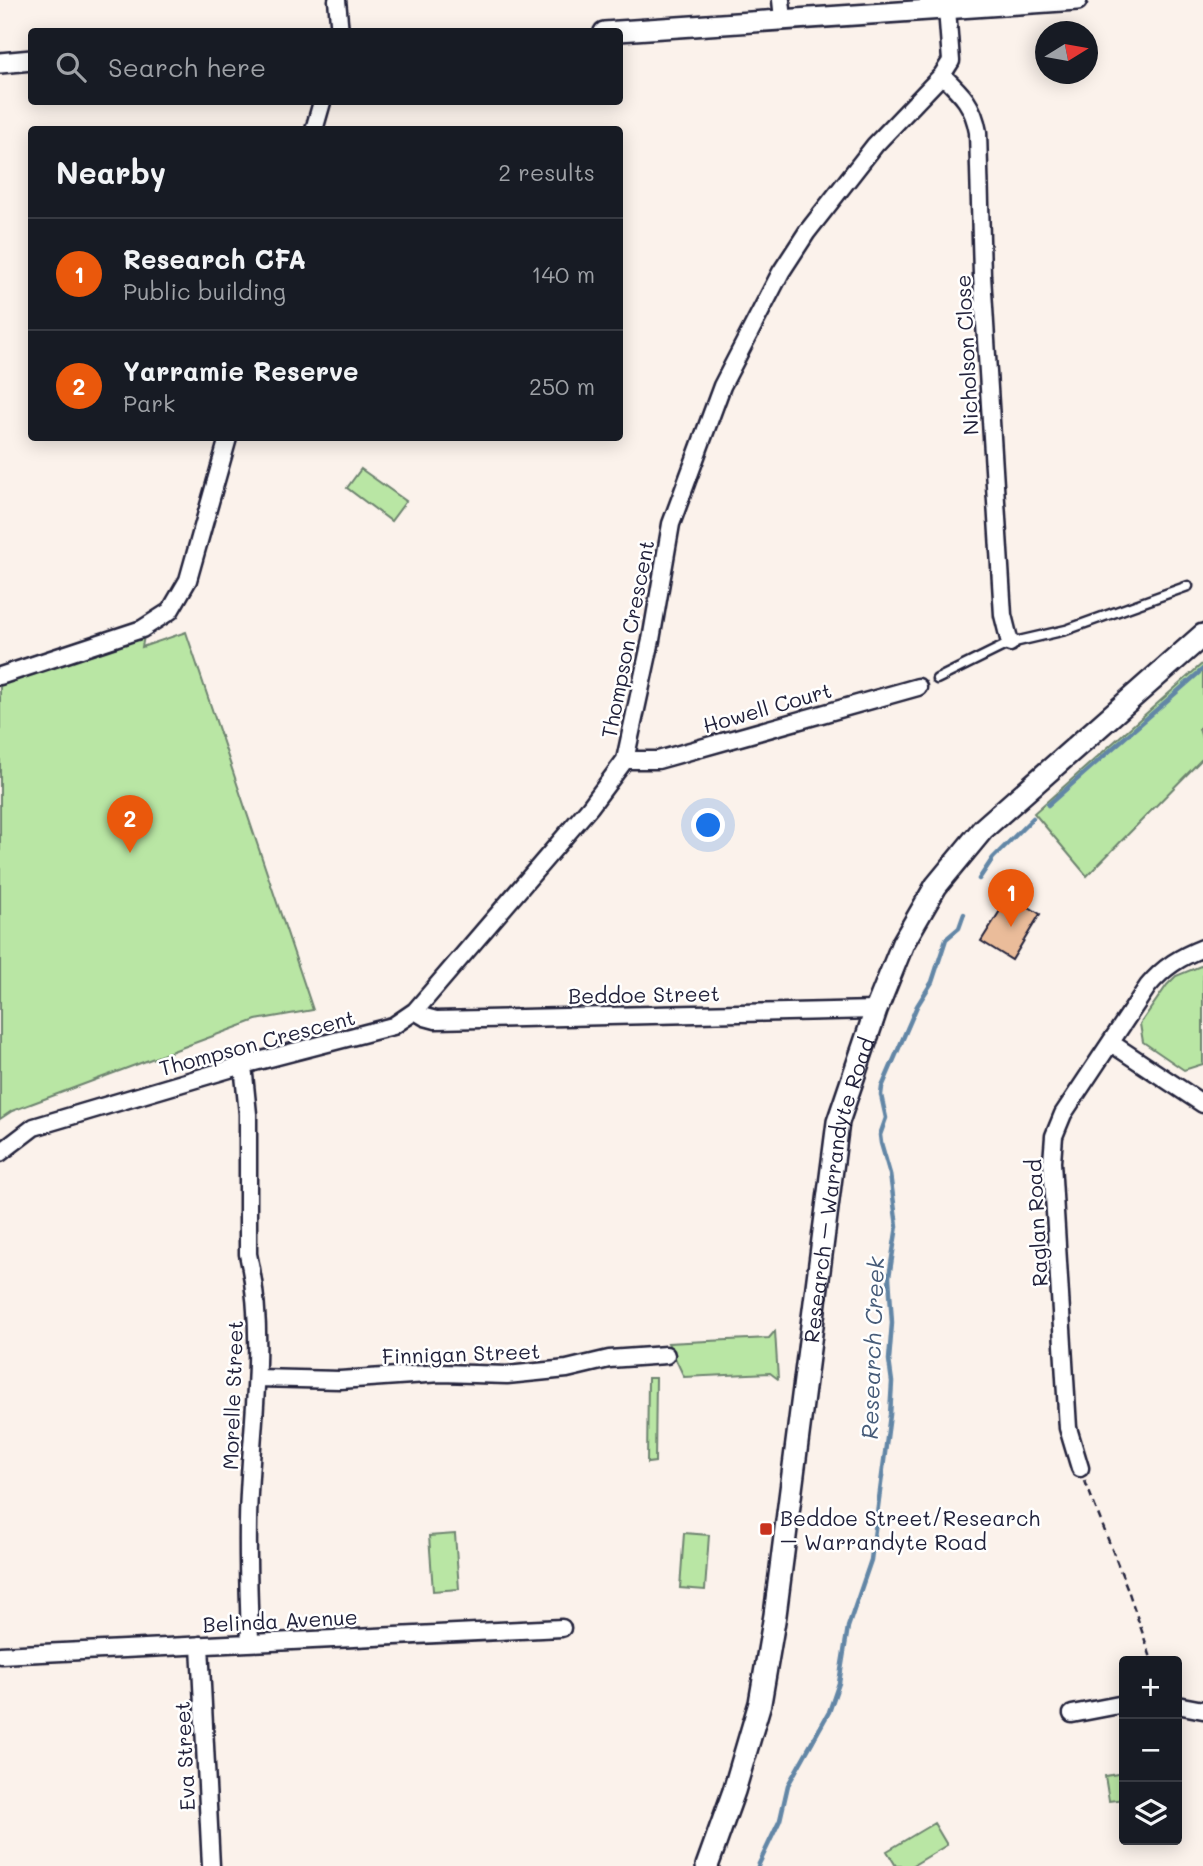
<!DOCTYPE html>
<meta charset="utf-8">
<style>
:root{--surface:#171b24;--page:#20242c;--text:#f1f3f6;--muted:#9ea1a6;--line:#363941;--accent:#ea580c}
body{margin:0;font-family:Mali,sans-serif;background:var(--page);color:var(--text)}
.controls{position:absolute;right:21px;bottom:21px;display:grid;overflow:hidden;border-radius:7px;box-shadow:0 4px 18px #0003}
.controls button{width:63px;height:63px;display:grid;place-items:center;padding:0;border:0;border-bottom:2px solid var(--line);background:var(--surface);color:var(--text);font:35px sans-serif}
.compass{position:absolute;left:1035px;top:21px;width:63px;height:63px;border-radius:50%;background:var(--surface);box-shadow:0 4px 18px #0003;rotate:79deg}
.you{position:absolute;left:709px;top:826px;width:24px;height:24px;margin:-18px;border:5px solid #fff;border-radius:50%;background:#1a73e8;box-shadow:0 0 0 10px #1a73e833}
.badge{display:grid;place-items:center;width:46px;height:46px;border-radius:50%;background:var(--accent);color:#fff;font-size:23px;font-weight:700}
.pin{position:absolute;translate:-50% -58px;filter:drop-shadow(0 2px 4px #0008)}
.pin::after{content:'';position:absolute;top:37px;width:24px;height:21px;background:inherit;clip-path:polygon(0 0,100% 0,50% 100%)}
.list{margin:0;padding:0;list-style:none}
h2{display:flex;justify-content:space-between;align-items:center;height:91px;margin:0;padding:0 28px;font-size:30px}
h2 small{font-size:23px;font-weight:400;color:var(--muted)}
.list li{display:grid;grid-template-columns:46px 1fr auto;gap:21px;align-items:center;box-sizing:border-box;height:112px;padding:0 28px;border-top:2px solid var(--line)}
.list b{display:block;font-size:26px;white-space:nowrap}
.list p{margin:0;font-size:23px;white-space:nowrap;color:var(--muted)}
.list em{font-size:23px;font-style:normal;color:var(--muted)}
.icon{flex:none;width:38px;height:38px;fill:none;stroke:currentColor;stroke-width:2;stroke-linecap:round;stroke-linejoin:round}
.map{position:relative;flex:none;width:1203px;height:1866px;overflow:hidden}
.search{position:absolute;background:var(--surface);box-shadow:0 4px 18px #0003;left:28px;top:28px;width:595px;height:77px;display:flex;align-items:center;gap:18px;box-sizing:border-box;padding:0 24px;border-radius:7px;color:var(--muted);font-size:26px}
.panel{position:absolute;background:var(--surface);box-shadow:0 4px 18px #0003;left:28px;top:126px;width:595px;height:315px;border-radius:7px}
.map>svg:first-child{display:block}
</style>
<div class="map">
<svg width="1203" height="1866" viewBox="0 0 1203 1866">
<rect width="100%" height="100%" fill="#fbf2eb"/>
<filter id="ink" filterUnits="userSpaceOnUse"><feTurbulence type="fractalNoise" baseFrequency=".0143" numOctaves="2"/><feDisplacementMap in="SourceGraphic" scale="14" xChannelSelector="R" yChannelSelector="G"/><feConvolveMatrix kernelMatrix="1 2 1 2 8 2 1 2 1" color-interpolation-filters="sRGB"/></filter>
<g filter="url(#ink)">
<!-- green -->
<path fill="#b9e6a4" stroke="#6e8470" stroke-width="2" d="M361 469 406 501 391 521 347 488Z
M186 632 313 1010 256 1020 12 1111 0 1119V683L144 636 142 647Z
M1203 663V724L1199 728 1203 742V758L1087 876 1034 813Z
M1203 965V1064L1184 1070 1143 1042 1140 1024 1167 985 1176 976Z
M775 1331 778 1379 770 1373 684 1377 668 1343 769 1338Z
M648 1378H656L655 1462 647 1463Z
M684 1533 709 1535 705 1590 680 1588Z
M455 1534 459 1589 433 1591 429 1536Z
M1124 1773V1799L1109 1801 1105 1776Z
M934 1823 947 1845 912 1866H896L887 1851Z"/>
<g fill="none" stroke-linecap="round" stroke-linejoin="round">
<!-- stream -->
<path stroke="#6286a6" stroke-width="4.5" d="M1048 805 1203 669
M979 879 993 858 1033 818
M758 1866 780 1820 788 1785 829 1712 839 1683 848 1627 871 1560 890 1415 892 1382 889 1360 892 1323 889 1277 897 1226 890 1174 881 1143 880 1135 886 1118 881 1095 882 1087 917 1006 932 982 946 939 959 928 964 914"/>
</g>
<!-- building -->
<path fill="#eabc9a" stroke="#22223b" stroke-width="2" d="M1010 895 1040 914 1012 960 981 941Z"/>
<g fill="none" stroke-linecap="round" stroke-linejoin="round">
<!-- service casing -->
<g stroke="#22223b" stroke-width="13">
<path id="service" d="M937 679 1010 643 1066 630 1188 586"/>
</g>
<!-- minor casing -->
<g stroke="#22223b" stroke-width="21">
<path id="minor" d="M337 0 340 32
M781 0 783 19
M942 75C962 94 973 104 978 132L982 275 1003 615 1010 643
M314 130 322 102
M0 676 142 629 170 611 188 580 228 438
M625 760H658L918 687
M415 1011 425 1017 436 1020 876 1010
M1111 1043 1203 1104
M243 1065 248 1114V1254C266 1333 253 1413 249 1493 246 1543 249 1593 250 1643
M0 1153 34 1127 243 1065 393 1026 415 1011 590 807 625 760 651 640 671 524 722 386 781 272 807 232 875 145 942 75 951 61 947 9
M257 1378 340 1380 441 1373 507 1375 567 1369 609 1359 666 1355
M1080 1468 1068 1428 1052 1162 1054 1136 1063 1114 1148 986C1164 967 1180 957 1203 948
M200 1645 211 1866
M0 1655 562 1628
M1177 1705 1203 1710
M1072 1714 1124 1704"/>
</g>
<!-- tertiary casing -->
<g stroke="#22223b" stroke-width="24">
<path id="tertiary" d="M604 32 1077 0
M0 63 32 60"/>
</g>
<!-- secondary casing -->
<g stroke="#22223b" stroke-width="26">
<g id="secondary">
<path id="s1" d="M707 1866 734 1791 760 1703 775 1615 838 1122 876 1010 903 943 936 886 983 829 1203 635"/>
</g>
</g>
<!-- path -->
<path stroke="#22223b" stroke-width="2.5" stroke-dasharray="7 5" stroke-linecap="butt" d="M1085 1481 1128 1590 1152 1661"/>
<!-- service -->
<use href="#service" stroke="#fff" stroke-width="8"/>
<!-- minor -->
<use href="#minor" stroke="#fff" stroke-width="16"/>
<!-- tertiary -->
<use href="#tertiary" stroke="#fff" stroke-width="19"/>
<!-- secondary -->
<use href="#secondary" stroke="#fff" stroke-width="21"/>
</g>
</g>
<!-- markers -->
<rect fill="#c8321e" stroke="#fff" stroke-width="2.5" x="759" y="1522" width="14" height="14" rx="3.5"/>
<g text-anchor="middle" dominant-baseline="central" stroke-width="5" stroke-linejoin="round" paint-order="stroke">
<!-- street labels -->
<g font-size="21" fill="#22223b" stroke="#fff">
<text transform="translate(966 355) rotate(-93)">Nicholson Close</text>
<text transform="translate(627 639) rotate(-79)">Thompson Crescent</text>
<text transform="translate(767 707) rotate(-16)">Howell Court</text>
<text transform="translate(644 994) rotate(-1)">Beddoe Street</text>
<text transform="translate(257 1042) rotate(-15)">Thompson Crescent</text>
<text stroke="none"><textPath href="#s1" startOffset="691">Research – Warrandyte Road</textPath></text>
<text transform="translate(1036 1223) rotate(-93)">Raglan Road</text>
<text transform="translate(461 1353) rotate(-2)">Finnigan Street</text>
<text transform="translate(232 1395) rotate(-88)">Morelle Street</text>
<text transform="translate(280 1620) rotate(-3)">Belinda Avenue</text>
<text transform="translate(184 1756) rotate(-93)">Eva Street</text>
</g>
<!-- poi labels -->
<g font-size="21" fill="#22223b" stroke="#fff" text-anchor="start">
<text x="780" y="1517">Beddoe Street/Research<tspan x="780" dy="24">– Warrandyte Road</tspan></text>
</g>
<!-- water labels -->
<g font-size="23" font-style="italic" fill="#475c79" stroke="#fff">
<text transform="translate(872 1348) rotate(-88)">Research Creek</text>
</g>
</g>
</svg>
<div class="controls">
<button>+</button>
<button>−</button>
<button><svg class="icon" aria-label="layers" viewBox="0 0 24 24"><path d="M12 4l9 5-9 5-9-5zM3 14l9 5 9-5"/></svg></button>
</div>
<svg class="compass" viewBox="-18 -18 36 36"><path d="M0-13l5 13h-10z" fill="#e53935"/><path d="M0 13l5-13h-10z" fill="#9ea1a6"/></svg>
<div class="you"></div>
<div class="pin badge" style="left:1011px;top:927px">1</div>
<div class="pin badge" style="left:130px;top:853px">2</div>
<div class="search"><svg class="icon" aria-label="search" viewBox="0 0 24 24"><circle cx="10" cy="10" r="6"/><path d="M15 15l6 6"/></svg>Search here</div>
<section class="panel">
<h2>Nearby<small>2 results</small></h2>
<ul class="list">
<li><span class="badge">1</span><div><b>Research CFA</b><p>Public building</p></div><em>140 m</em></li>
<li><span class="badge">2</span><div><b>Yarramie Reserve</b><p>Park</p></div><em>250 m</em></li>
</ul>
</section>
</div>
